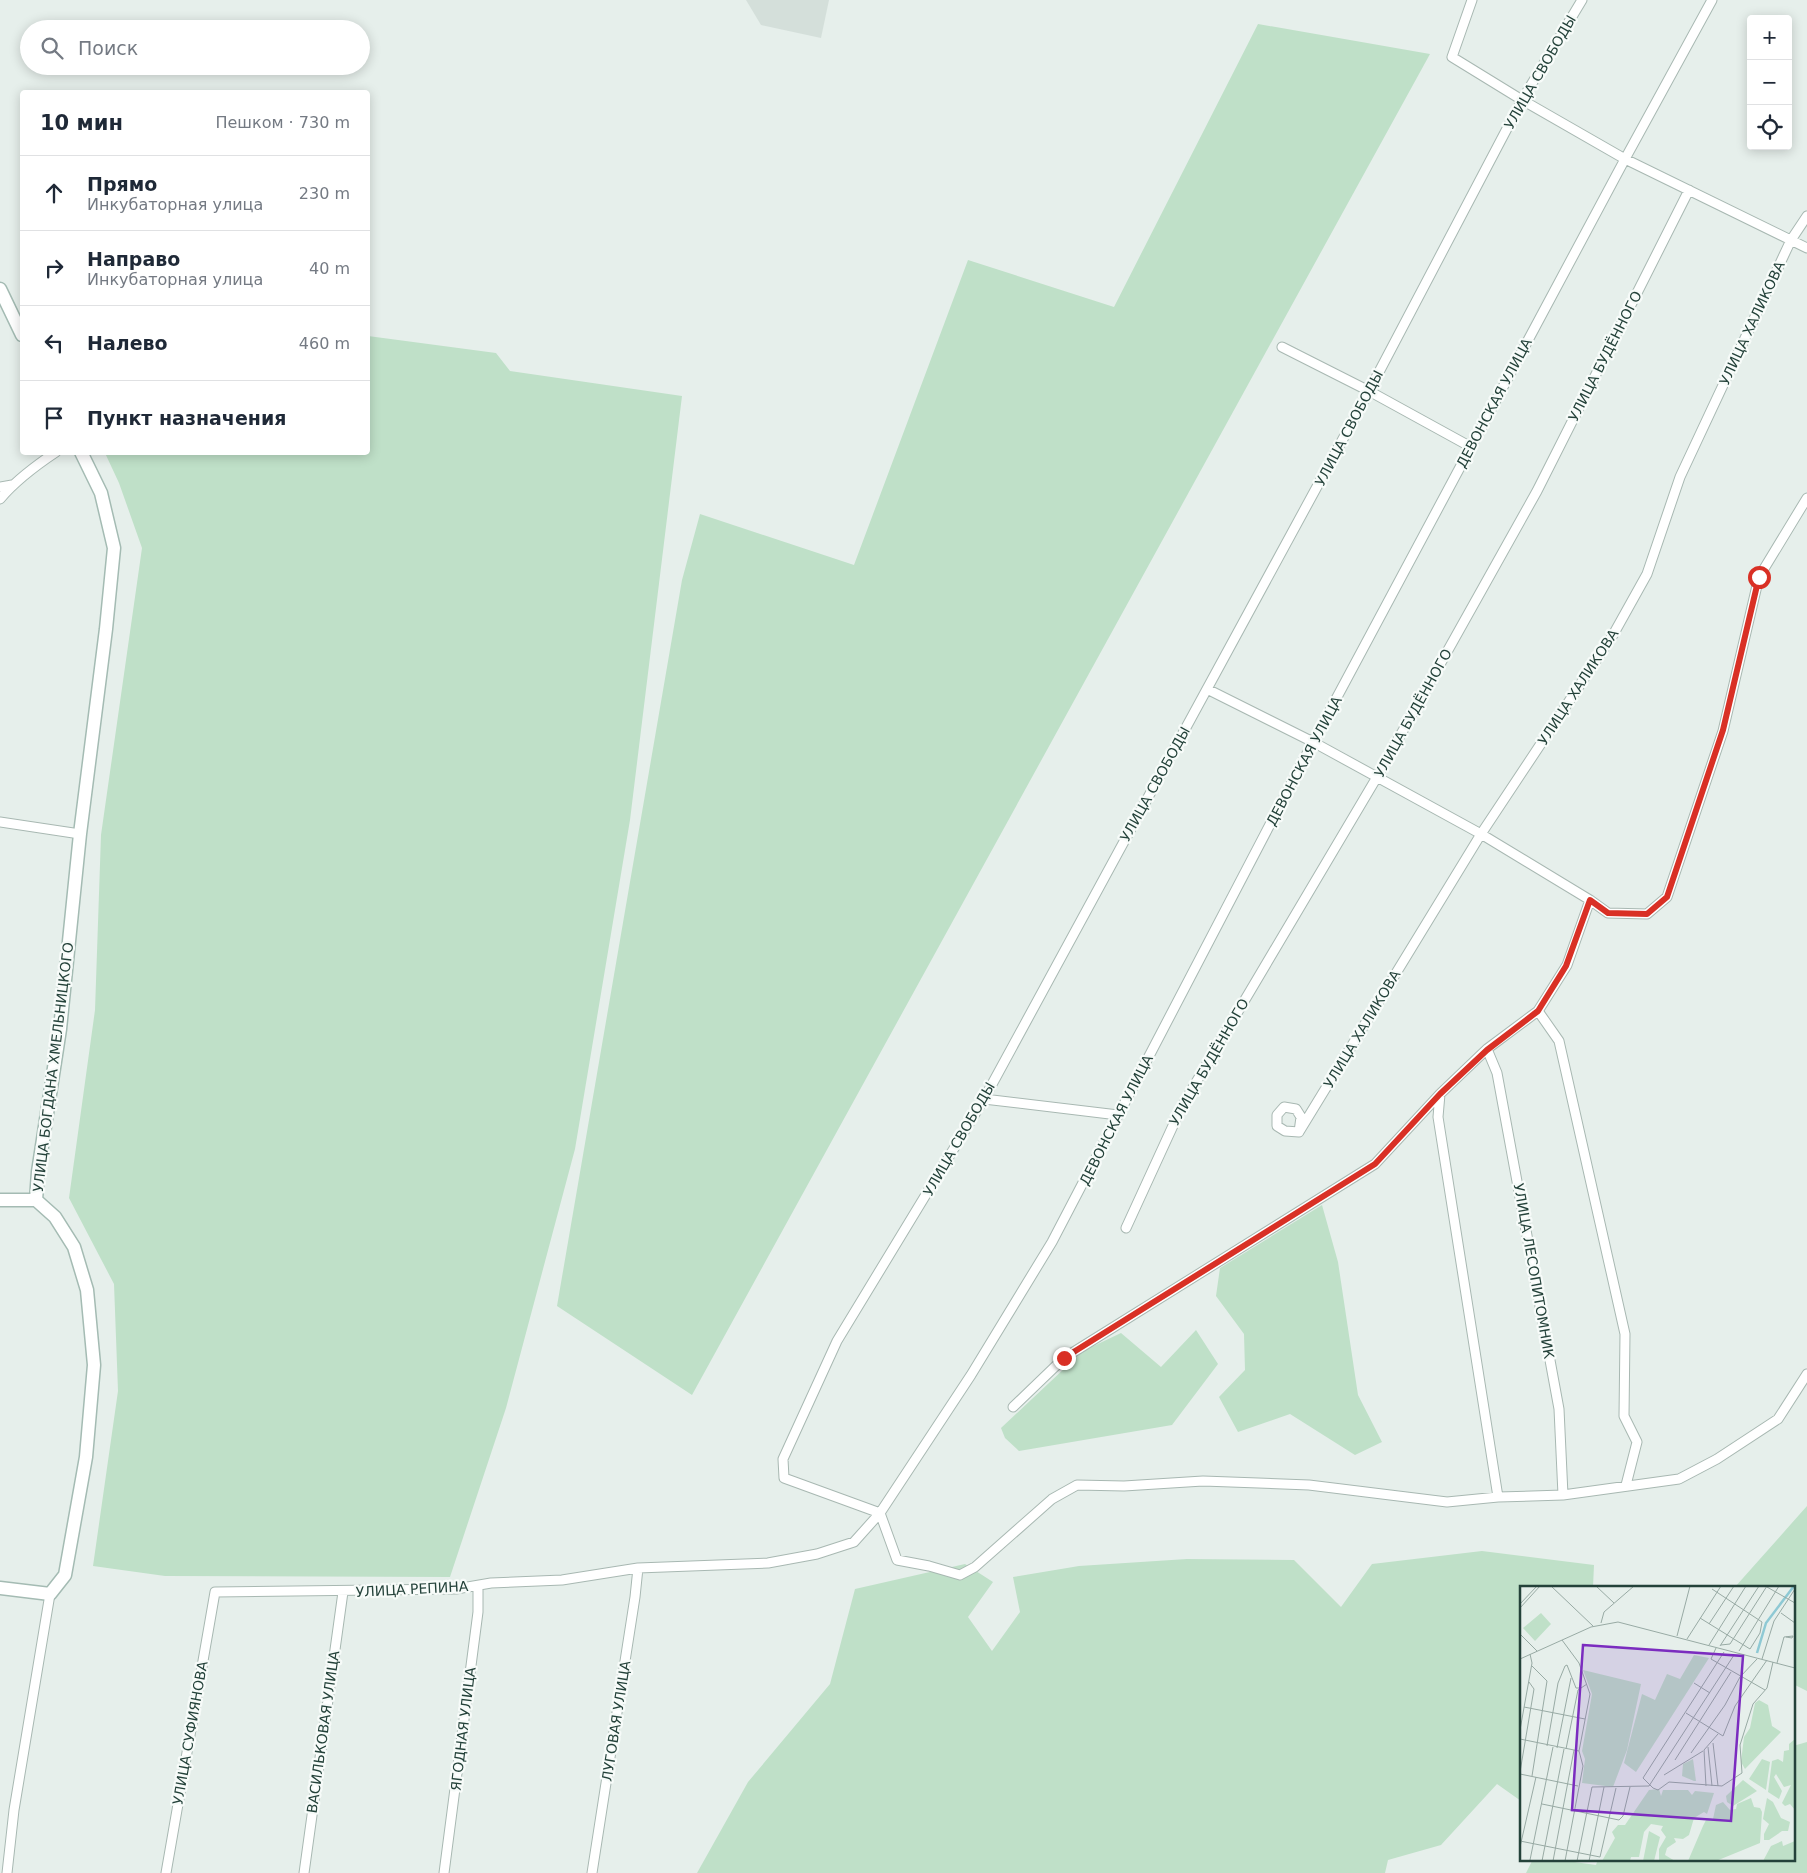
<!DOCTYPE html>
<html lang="ru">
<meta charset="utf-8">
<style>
:root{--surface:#fff;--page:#f2f2f3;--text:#1f2937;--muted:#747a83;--line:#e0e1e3}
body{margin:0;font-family:"DejaVu Sans",sans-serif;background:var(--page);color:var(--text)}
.controls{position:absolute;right:15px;top:15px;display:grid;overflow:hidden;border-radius:5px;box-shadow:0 2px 12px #0003}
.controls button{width:45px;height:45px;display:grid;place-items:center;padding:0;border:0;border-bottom:1px solid var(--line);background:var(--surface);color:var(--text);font:25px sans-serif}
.stop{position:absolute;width:15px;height:15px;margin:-11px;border:4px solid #d93025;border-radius:50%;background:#fff}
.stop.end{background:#d93025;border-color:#fff;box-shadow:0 1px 5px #0008}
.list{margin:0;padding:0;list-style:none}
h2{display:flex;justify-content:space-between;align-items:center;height:65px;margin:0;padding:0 20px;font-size:21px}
h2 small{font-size:16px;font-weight:400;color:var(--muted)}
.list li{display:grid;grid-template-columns:32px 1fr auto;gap:15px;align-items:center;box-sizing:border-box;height:75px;padding:0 20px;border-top:1px solid var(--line)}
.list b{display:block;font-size:19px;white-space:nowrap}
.list p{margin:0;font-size:16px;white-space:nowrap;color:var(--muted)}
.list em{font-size:16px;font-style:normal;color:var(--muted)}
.icon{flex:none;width:28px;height:28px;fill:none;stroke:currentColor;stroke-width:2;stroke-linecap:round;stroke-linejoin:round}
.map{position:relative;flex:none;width:1807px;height:1873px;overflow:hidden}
.search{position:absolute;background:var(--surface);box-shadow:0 2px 12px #0003;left:20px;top:20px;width:350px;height:55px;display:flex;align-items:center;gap:12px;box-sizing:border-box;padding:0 18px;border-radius:28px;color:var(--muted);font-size:19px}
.panel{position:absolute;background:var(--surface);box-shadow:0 2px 12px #0003;left:20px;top:90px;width:350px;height:365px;border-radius:5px}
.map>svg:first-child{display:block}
</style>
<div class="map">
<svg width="1807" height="1873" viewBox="0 0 1807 1873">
<rect width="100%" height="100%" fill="#e6efeb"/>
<!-- built -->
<path fill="#d4dfda" d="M746 0H829L821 38 761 25Z"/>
<!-- green -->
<path fill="#bfe0c8" d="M1258 24 1430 54 692 1395 557 1306 682 580 700 514 854 565 968 260 1114 307Z
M368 336 496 353 510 371 682 396 630 820 575 1149 506 1408 450 1577 165 1576 93 1566 118 1391 114 1284 69 1198 95 1010 101 835 142 548 119 483 105 453 368 452Z
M1322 1205 1338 1262 1358 1395 1382 1442 1355 1455 1290 1414 1238 1432 1219 1397 1245 1370 1244 1334 1216 1296 1220 1268Z
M1196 1330 1218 1364 1172 1425 1019 1451 1005 1438 1001 1428 1083 1351 1121 1333 1161 1367Z
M1807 1506V1691L1793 1684V1587H1735Z
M1482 1551 1594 1565 1593 1587H1521V1801L1497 1784 1441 1845 1388 1860 1385 1873H697L748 1782 830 1684 855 1589 965 1564 993 1582 968 1617 992 1651 1020 1612 1013 1577 1079 1566 1187 1559 1294 1560 1341 1607 1372 1564Z
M1807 1742V1873H1526L1533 1859H1553L1596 1865 1598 1859H1793V1746Z"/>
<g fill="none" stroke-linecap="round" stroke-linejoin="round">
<!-- street casing -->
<g stroke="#a8b8b2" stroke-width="11">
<path id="street" d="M1472 0 1452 57 1522 100 1625 159 1807 248
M1282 347 1369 391 1471 447
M0 487 12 485
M0 499C16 480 35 466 56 452
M1207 689 1313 742 1481 834 1590 900 1608 913 1647 914 1667 897 1723 731 1759 577 1807 498
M0 822 80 834
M1538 1011 1559 1041 1625 1334 1624 1416 1637 1442 1626 1485
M1487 1049 1497 1073 1559 1409 1563 1495
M984 1099 1118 1115
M1284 1107 1296 1109 1301 1117 1299 1132 1285 1131 1277 1126V1115Z
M1299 1132 1481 834 1613 635 1647 574 1680 477 1791 240 1807 216
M1126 1228 1182 1106 1377 777 1537 491 1689 190
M1013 1407 1064 1358 1375 1164 1440 1094
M1498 1497 1438 1117 1440 1094 1487 1049 1538 1011 1567 965 1590 900
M880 1513 784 1478 783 1459 837 1341 984 1099 1369 391 1522 100 1582 0
M880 1513 897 1560 929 1566 960 1575 975 1567 1052 1499 1077 1485 1124 1486 1203 1481 1309 1485 1447 1502 1498 1497 1563 1495 1679 1479 1717 1459 1778 1419 1807 1374
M7 1873 14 1810 50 1594
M166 1873 215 1592 456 1589 491 1583 562 1580 638 1568 768 1563 817 1554 854 1542 880 1513 971 1375 1052 1242 1313 742 1625 159 1712 0
M304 1873 343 1592
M444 1873 478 1612V1586
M592 1873 635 1597 638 1568"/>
</g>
<!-- secondary casing -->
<g stroke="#a4bbb3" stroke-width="15">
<path id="secondary" d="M0 289 22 335
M0 1200H36
M0 1588 50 1594 65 1575 86 1457 94 1365 87 1290 74 1247 55 1217 36 1200 38 1172 60 1029 80 834 106 629 114 548 101 493 81 452"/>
</g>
<!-- street -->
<use href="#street" stroke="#fff" stroke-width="9"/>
<!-- secondary -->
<use href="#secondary" stroke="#fff" stroke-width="12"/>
</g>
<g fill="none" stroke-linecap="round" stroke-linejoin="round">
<!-- route -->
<path stroke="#d93025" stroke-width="6" d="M1064 1358 1375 1164 1440 1094 1487 1050 1538 1011 1566 966 1590 900 1608 913 1647 914 1667 897 1723 730 1759 577"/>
</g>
<g text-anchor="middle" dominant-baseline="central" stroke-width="4.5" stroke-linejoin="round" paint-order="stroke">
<!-- street labels -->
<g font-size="14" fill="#24423a" stroke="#f7fbf9">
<text transform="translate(1540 72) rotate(-60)">УЛИЦА СВОБОДЫ</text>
<text transform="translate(1752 323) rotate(-65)">УЛИЦА ХАЛИКОВА</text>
<text transform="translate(1605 356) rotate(-63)">УЛИЦА БУДЁННОГО</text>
<text transform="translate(1494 403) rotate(-62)">ДЕВОНСКАЯ УЛИЦА</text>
<text transform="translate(1349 428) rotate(-62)">УЛИЦА СВОБОДЫ</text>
<text transform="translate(1578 687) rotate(-57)">УЛИЦА ХАЛИКОВА</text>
<text transform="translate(1413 713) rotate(-61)">УЛИЦА БУДЁННОГО</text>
<text transform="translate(1304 761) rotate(-62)">ДЕВОНСКАЯ УЛИЦА</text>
<text transform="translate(1155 784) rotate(-61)">УЛИЦА СВОБОДЫ</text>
<text transform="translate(1362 1029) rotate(-59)">УЛИЦА ХАЛИКОВА</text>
<text transform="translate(1209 1062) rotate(-60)">УЛИЦА БУДЁННОГО</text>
<text transform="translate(53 1067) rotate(-83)">УЛИЦА БОГДАНА ХМЕЛЬНИЦКОГО</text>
<text transform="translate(1116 1120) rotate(-63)">ДЕВОНСКАЯ УЛИЦА</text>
<text transform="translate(959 1139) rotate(-60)">УЛИЦА СВОБОДЫ</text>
<text transform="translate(1534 1271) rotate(80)">УЛИЦА ЛЕСОПИТОМНИК</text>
<text transform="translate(412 1589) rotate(-3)">УЛИЦА РЕПИНА</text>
<text transform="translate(616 1721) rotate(-81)">ЛУГОВАЯ УЛИЦА</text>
<text transform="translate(463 1729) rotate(-83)">ЯГОДНАЯ УЛИЦА</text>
<text transform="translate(323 1732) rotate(-82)">ВАСИЛЬКОВАЯ УЛИЦА</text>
<text transform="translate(190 1733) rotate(-80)">УЛИЦА СУФИЯНОВА</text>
</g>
</g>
<!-- overview -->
<g transform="translate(1520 1586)">
<rect width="275" height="275" fill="#e6efeb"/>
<path d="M21 27 31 38 15 55 3 42ZM174 69 189 72 116 186 104 177 122 108 135 114 147 88 160 93ZM63 84 121 98 107 164 93 201 62 197 65 173 62 165 72 108ZM239 114 248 119 252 140 261 146 225 183 221 176 224 151 230 142 235 117ZM275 153V224L270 218 265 220 262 217 271 199 264 201 256 188 254 191 262 205 259 213 248 206 252 175 258 173 263 176 264 165 269 164V158ZM173 173 176 195H174L162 190 163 178ZM242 173 250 176 246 204 229 193ZM223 194 237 205 213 220 207 216 206 210ZM139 203 141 210 143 204H168L172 209 175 205 194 207 187 228 184 226 174 232 169 249 163 253 154 252 156 256 147 262 145 269 155 275H139V263L146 251 141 244 143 240 131 238 124 246 119 271H111L110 275H82L95 252 92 246 98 239H105L129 204ZM231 212 234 221 240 222 242 226 240 257 196 275H168L183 240 187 232 193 233 196 219 203 216 210 224 216 223 217 218ZM247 212 253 216 261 232 270 236 268 245H262L249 254H244V248L249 238 243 233ZM129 245 140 251 134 275H123ZM262 255 263 260 275 255V275H243L251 260Z" fill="#bfe0c8"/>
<path fill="none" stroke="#8ec9d4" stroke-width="2.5" d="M237 67 246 37 274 0"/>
<path fill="none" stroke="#98aaa4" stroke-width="1" d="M31 0 73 40M76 0 94 17M247 1 275 17M0 18 17 0M0 22 20 0M261 27 275 37M180 32 230 63 240 47 242 36 192 3M81 37 84 26 114 0M189 38 214 0M0 48 17 65M157 50 170 0M167 53 201 0M42 54 59 77 70 108 59 165 63 180 45 275M189 59 226 0M201 59 210 58 247 0M200 60 239 0M196 62 191 73 245 104M219 65 259 0M204 66 123 192 133 202 138 204 149 196 202 200 222 187 220 159 233 118 247 102 253 76M0 73 71 41 98 36 275 82M242 73 254 35 275 3M257 77 264 51 273 50 272 52 266 51M12 80 27 95 12 190M174 97 190 107M4 121 65 133M166 127 203 150 215 120 247 74M0 144 12 77 10 68M0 153 59 165M193 157 198 200M27 160 38 97 45 80 47 79 56 102H61M188 161 192 200M37 162 51 92M46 163 58 104 67 98M171 167 205 119 220 91 237 73M155 174 211 86M0 186 14 103 9 96M0 188 58 200M144 189 183 165M186 200 184 164 198 148M22 218 99 234 103 230 110 201M0 255 80 271 96 202M0 261 16 191M10 274 33 161M22 275 44 163M33 275 54 164M57 275 72 201 129 200 214 69M69 275 84 201"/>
<path fill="#7b2cbf" fill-opacity="0.15" stroke="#7b2cbf" stroke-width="2.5" d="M63 59 223 70 211 235 52 224Z"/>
<rect width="275" height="275" fill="none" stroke="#24423a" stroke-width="2.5"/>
</g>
</svg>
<div class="controls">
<button>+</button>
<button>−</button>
<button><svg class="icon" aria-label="locate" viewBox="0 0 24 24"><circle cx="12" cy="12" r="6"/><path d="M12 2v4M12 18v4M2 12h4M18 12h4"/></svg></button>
</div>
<div class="stop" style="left:1759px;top:577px"></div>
<div class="stop end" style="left:1064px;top:1358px"></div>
<div class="search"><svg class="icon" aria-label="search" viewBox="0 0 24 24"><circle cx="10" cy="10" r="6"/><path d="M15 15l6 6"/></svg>Поиск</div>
<section class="panel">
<h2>10 мин<small>Пешком · 730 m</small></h2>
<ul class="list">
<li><svg class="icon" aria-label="ahead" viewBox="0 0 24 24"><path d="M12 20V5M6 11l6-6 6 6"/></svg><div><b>Прямо</b><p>Инкубаторная улица</p></div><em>230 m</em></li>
<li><svg class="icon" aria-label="right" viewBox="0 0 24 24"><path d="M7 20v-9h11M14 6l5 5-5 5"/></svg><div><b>Направо</b><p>Инкубаторная улица</p></div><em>40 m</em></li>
<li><svg class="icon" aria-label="left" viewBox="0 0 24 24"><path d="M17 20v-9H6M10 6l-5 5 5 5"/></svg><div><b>Налево</b></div><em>460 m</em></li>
<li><svg class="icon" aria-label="arrive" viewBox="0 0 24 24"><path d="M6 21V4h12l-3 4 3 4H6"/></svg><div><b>Пункт назначения</b></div></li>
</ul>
</section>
</div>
